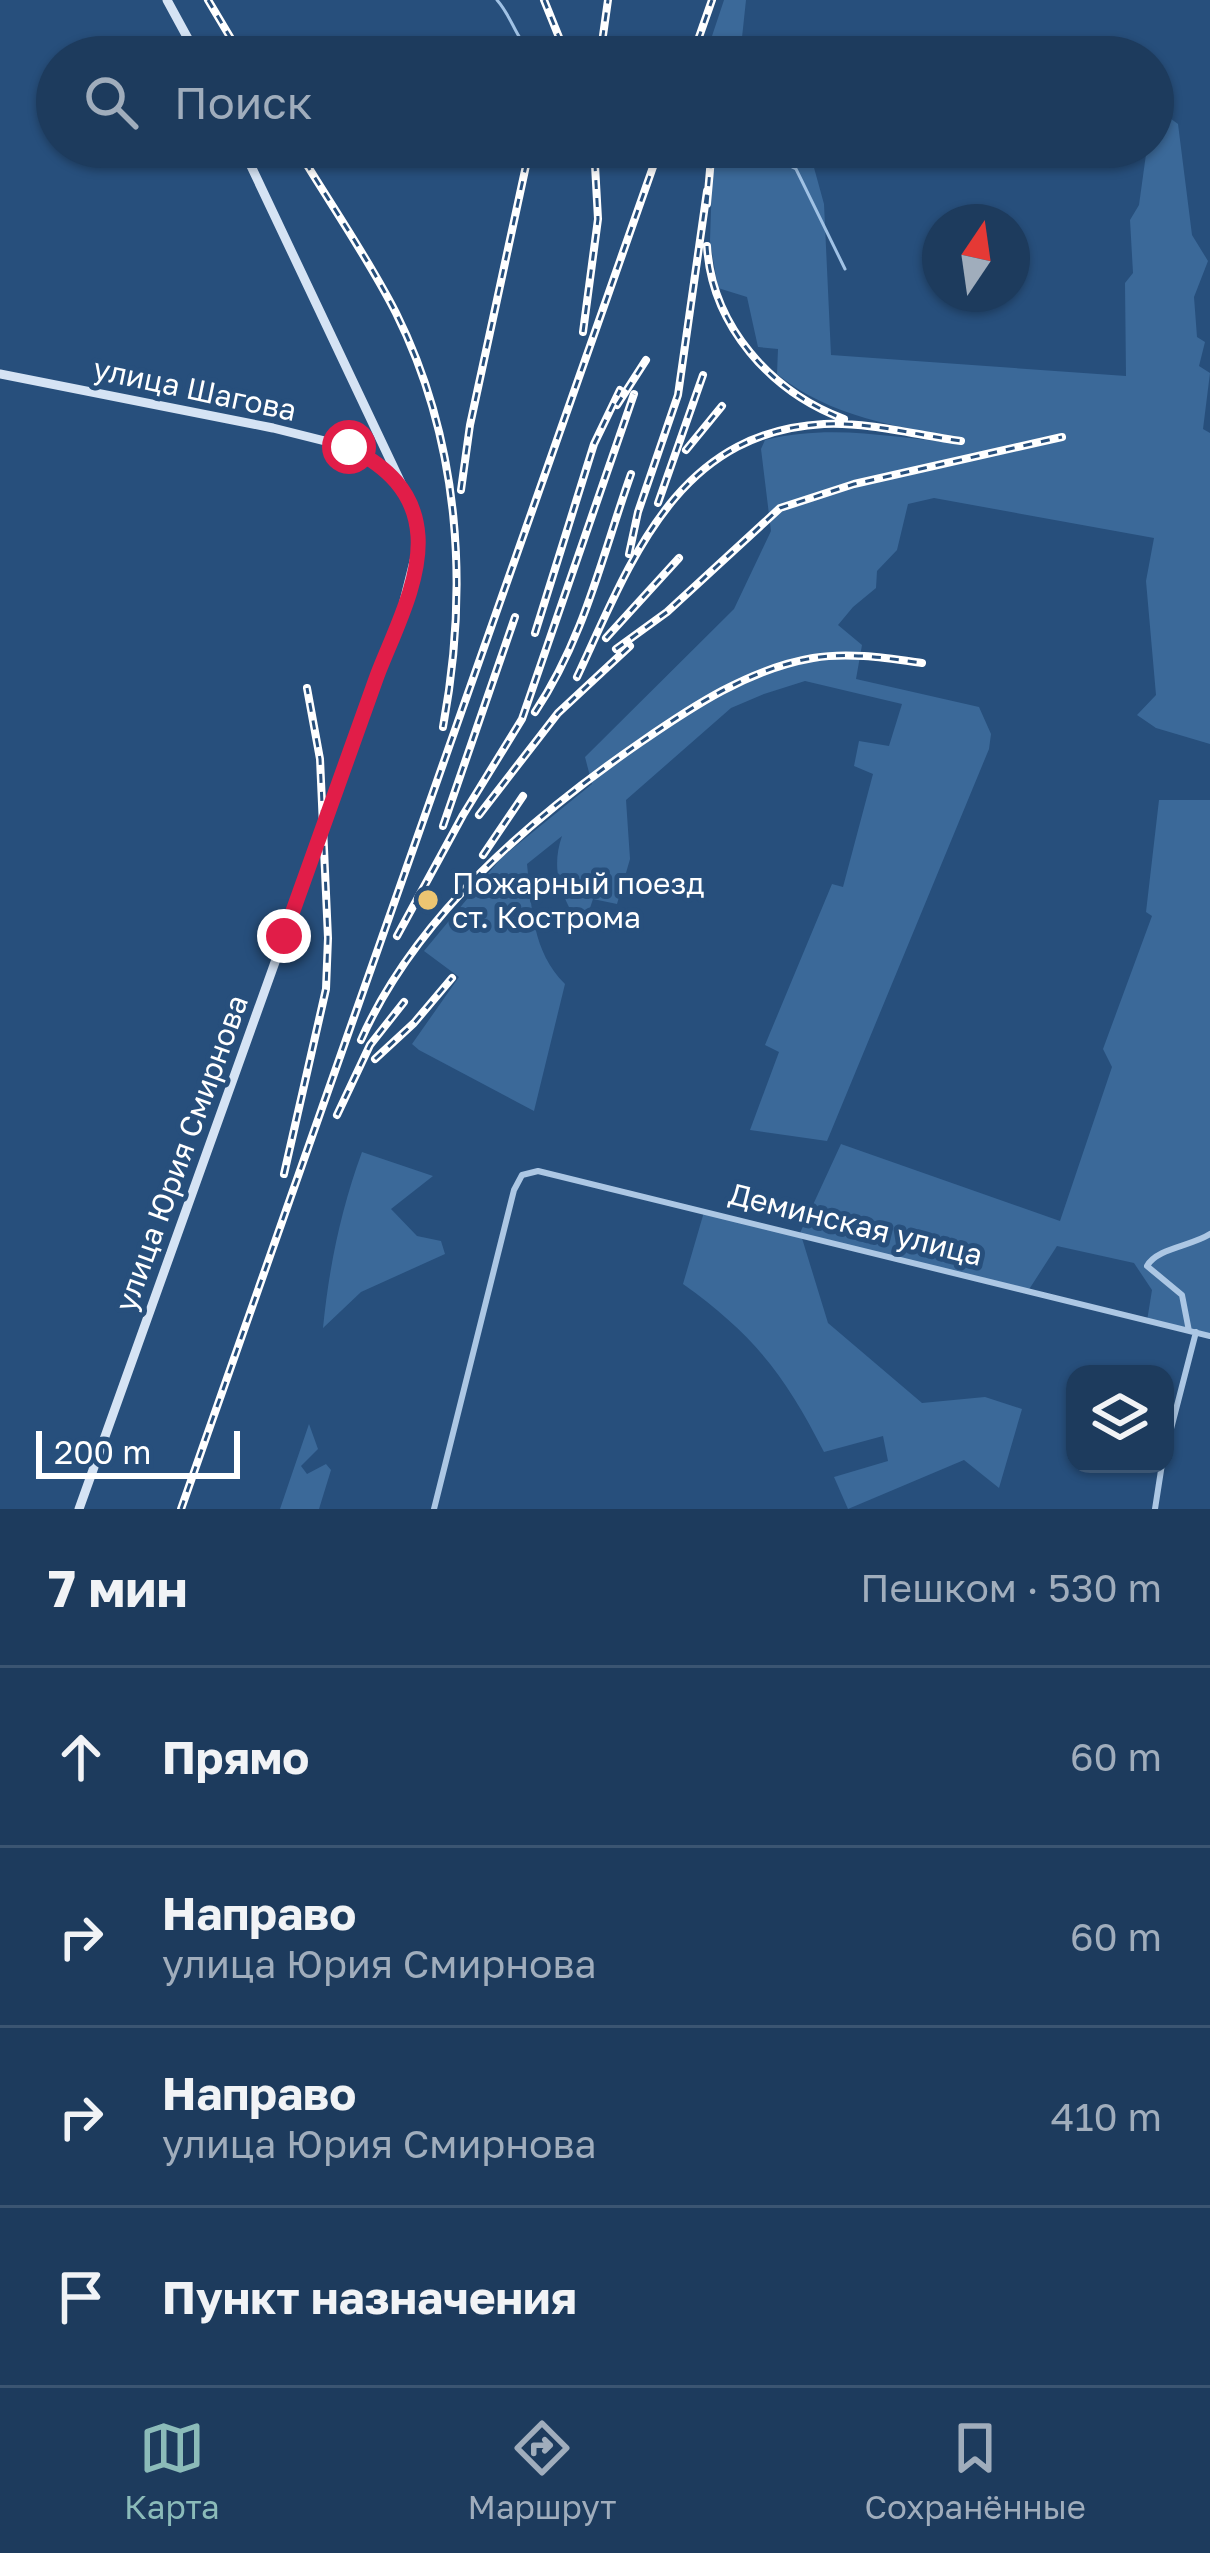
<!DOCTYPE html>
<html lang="ru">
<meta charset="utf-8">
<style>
:root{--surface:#1d3b5d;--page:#2a4666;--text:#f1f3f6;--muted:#a0adbc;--line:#3b5572;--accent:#8bbbb9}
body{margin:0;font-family:"Golos Text",sans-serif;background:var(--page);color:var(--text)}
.controls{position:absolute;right:36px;bottom:36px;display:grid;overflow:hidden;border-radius:24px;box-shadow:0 3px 9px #0004}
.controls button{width:108px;height:108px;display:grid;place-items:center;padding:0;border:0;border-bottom:3px solid var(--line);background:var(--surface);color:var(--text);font:60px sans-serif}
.compass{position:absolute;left:922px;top:204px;width:108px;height:108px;border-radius:50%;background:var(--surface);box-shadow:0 3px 9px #0004;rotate:13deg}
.scale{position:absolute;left:36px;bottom:30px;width:204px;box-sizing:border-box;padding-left:12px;border:6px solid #fff;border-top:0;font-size:33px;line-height:42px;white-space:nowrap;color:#fff;-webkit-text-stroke:9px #274f7c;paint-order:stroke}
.stop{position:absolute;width:36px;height:36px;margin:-27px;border:9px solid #e11d48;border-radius:50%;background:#fff}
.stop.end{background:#e11d48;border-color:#fff;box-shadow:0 3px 12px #0008}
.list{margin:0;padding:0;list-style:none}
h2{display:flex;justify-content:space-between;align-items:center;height:156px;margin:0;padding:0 48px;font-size:51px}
h2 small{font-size:39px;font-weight:400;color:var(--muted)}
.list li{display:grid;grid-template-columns:78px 1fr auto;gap:36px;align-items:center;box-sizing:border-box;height:180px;padding:0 48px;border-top:3px solid var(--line)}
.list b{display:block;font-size:45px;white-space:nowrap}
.list p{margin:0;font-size:39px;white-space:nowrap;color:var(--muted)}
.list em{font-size:39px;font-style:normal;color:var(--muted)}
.icon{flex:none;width:66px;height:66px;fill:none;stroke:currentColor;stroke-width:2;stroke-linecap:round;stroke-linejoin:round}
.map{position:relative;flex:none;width:1210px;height:1509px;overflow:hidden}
.search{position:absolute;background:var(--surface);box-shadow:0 3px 9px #0004;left:36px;right:36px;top:36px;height:132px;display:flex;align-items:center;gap:30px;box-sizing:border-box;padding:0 42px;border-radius:66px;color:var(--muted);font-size:45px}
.sheet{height:876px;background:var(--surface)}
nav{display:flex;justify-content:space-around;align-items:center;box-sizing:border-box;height:168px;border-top:3px solid var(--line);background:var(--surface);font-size:33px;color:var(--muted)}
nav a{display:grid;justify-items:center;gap:6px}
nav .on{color:var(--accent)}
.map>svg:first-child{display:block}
</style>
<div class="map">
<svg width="1210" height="1509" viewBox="0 0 1210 1509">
<rect width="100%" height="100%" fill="#274f7c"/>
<!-- green -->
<path fill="#3b6999" d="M724 0H746L741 47 761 53 756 57H705Z
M1167 116 1178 124 1192 235 1208 261 1194 297 1197 337 1205 342 1199 366 1210 373 1203 429 1210 433V744L1156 728 1137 715 1156 695 1146 581 1154 538 934 498 908 504 897 550 877 571 876 588 853 607 838 625 862 645 856 679 979 707 991 734 989 749 827 1141 750 1130 779 1052 765 1045 832 884 843 887 873 774 854 766 859 741 889 746 902 704 805 681 764 694 731 708 626 800 630 859 617 904 593 899 582 932C564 898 549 874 562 836L527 864C532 909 532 951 565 984L534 1111 419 1050 412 1044 459 977 424 951 501 858 592 784 585 757 734 609 771 531 761 449 765 440C837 423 892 439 963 443V438C897 427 830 417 777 374L778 349 758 347 747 297 718 288 710 241 713 147H784L813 164 824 204 831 355 1126 376 1125 283 1133 273 1130 220 1139 205 1147 147H1153V133Z
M1159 800H1210V1336L1147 1321 1152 1290 1134 1263 1057 1246 1028 1291 801 1235 828 1323 922 1403 985 1397 1022 1409 999 1488 964 1460 848 1509 834 1477 888 1461 883 1436 824 1452C785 1375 753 1334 683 1284L704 1212 800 1233 841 1144 1060 1221 1112 1067 1103 1049 1152 916 1146 912Z
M362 1152 433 1176 391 1209 417 1236 441 1241 445 1254 361 1292 323 1328C329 1267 341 1209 362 1152Z
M309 1424 318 1449 301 1466 307 1474 326 1464 331 1470 319 1509H280Z"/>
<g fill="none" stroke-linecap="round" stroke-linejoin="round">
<!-- stream -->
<path stroke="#a0c2e5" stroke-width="3" d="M497 0C513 18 515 39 534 54L556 53
M608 52 623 55 627 50 641 57
M753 147 796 169 845 269"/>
<!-- minor -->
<path stroke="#acc7e4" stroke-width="6" d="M1189 1331 1182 1295 1147 1266C1157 1248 1192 1246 1210 1234
M1165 1452 1196 1332
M434 1509 514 1190 522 1175 538 1171 1210 1336
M1155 1509 1162 1464"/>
<!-- secondary -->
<path stroke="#d5e3f4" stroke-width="9" d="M167 0 198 57
M0 374 273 428 349 447 368 457 398 482
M79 1509 403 605 418 545 410 502 242 147"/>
<!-- rail casing -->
<g stroke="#fff" stroke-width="8">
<path id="rail" d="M208 0 242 57
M544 0 567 57
M600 57 608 0
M692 57 712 0
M760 57 787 47 827 40
M296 147C329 202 367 256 396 313 460 442 469 587 443 727
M707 204 712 147
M707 246C712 326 771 392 844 419
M583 332 598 219 594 147
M617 405 646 360
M686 450 722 406
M461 490 470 425 530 147
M658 503 703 375
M629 554 638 512 678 395 707 191
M535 633 594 444 620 390
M606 638 679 558
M616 649 667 612 780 508 854 484 1062 437
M577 677C631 561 676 432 824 424 869 422 917 435 961 441
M535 712C584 639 602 556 631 474
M479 815 558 713 630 646
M443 826 515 617
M483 855 523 796
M397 936 463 815 522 719 634 394
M361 1040C416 916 532 817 641 742 693 706 749 669 813 658 849 652 886 658 922 663
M375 1059 414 1023 452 978
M337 1115 370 1045 404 1002
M284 1174 326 989 328 938 320 759 307 688
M181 1509 660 147"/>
</g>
<!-- rail -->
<use href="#rail" stroke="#274f7c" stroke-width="3" stroke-dasharray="9" stroke-linecap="butt"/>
</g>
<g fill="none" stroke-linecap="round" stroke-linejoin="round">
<!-- route -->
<path stroke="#e11d48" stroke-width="15" d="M284 936C315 849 346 763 377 676 393 634 421 582 418 536 415 491 386 466 349 447"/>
</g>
<!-- markers -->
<circle fill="#ecc572" stroke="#274f7c" stroke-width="4.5" cx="428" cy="900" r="12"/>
<g text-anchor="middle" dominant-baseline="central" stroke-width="10" stroke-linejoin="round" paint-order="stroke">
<!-- street labels -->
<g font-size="30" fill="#fff" stroke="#274f7c">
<text transform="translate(195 389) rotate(12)">улица Шагова</text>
<text transform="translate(181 1153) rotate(-70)">улица Юрия Смирнова</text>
<text transform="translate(856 1224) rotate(14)">Деминская улица</text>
</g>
<!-- poi labels -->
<g font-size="30" fill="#fff" stroke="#274f7c" text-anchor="start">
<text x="452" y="883">Пожарный поезд<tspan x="452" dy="34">ст. Кострома</tspan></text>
</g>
</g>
</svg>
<div class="controls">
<button><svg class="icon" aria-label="layers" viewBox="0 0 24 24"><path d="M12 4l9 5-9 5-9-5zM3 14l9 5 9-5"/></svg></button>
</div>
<svg class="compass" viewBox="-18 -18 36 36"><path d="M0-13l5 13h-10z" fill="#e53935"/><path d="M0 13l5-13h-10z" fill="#a0adbc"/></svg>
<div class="scale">200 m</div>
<div class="stop" style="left:349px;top:447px"></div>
<div class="stop end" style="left:284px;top:936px"></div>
<div class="search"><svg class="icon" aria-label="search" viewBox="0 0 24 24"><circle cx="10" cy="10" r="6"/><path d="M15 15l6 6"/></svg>Поиск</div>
</div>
<section class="sheet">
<h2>7 мин<small>Пешком · 530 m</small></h2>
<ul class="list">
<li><svg class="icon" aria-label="ahead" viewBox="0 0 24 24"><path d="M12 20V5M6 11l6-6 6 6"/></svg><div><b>Прямо</b></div><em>60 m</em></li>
<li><svg class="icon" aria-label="right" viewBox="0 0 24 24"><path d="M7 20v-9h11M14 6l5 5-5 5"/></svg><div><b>Направо</b><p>улица Юрия Смирнова</p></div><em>60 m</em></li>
<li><svg class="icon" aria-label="right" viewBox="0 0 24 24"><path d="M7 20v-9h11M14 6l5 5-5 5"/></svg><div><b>Направо</b><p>улица Юрия Смирнова</p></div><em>410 m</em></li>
<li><svg class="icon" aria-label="arrive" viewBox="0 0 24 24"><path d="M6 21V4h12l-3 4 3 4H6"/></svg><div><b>Пункт назначения</b></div></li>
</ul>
</section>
<nav>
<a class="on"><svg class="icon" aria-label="map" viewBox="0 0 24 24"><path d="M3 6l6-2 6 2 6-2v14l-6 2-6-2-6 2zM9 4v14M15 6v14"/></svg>Карта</a>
<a><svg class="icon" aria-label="directions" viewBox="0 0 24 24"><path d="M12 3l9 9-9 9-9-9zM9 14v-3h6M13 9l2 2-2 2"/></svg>Маршрут</a>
<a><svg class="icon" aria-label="saved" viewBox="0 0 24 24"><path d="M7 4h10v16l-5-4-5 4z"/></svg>Сохранённые</a>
</nav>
